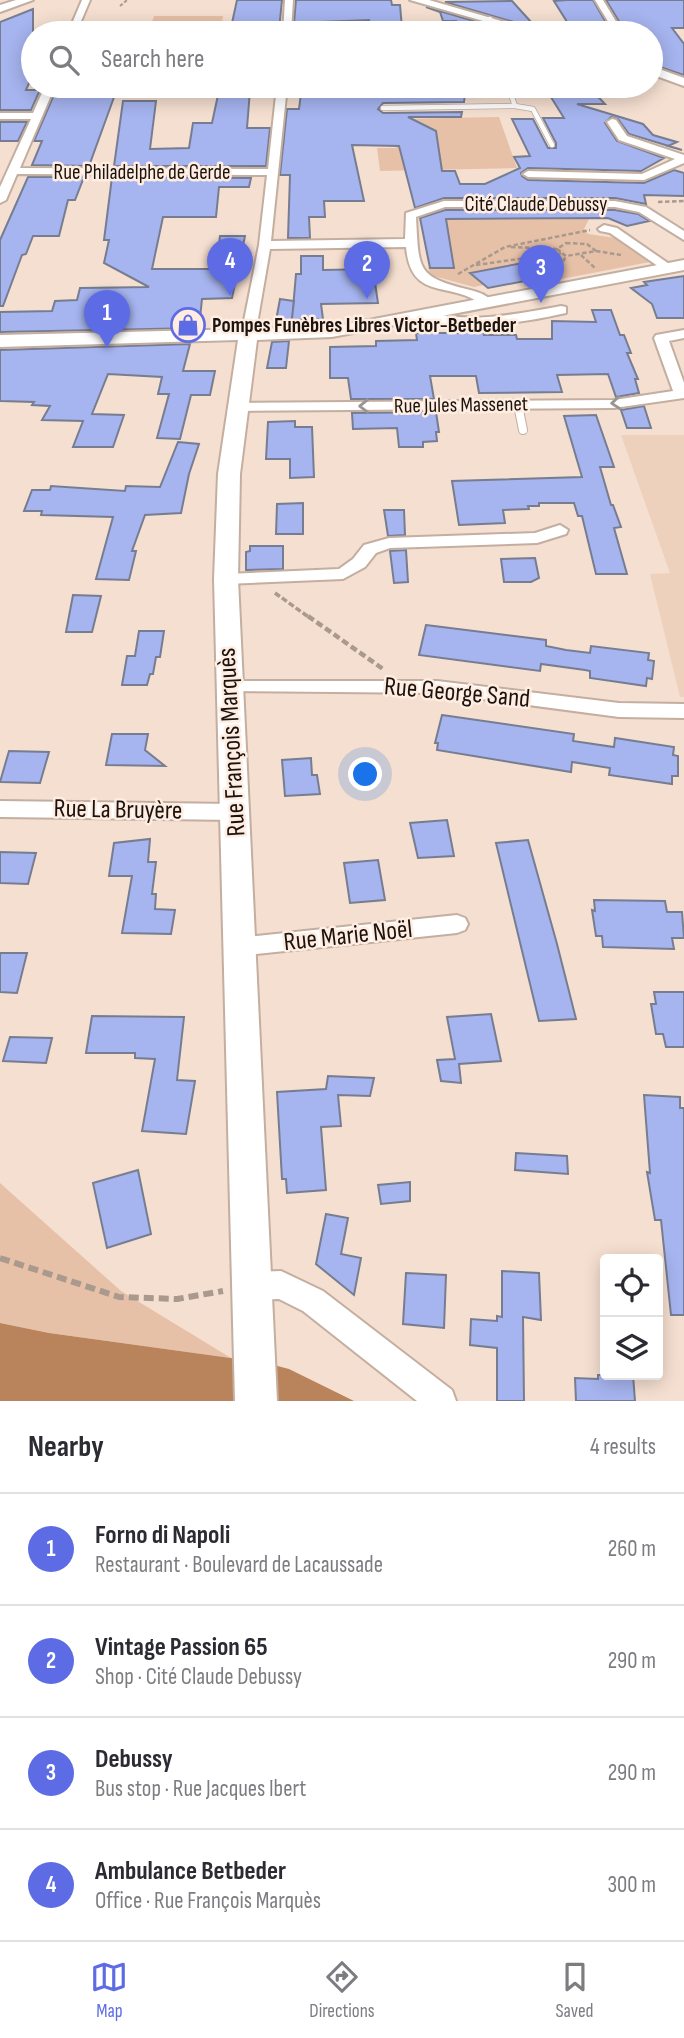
<!DOCTYPE html>
<meta charset="utf-8">
<style>
:root{--surface:#fff;--page:#f2f2f3;--text:#2b2b33;--muted:#7c7c81;--line:#e1e1e2;--accent:#5d6ce4}
body{margin:0;font-family:"Sofia Sans Condensed",sans-serif;background:var(--page);color:var(--text)}
.controls{position:absolute;right:21px;bottom:21px;display:grid;overflow:hidden;border-radius:7px;box-shadow:0 4px 18px #0003}
.controls button{width:63px;height:63px;display:grid;place-items:center;padding:0;border:0;border-bottom:2px solid var(--line);background:var(--surface);color:var(--text);font:35px sans-serif}
.you{position:absolute;left:366px;top:775px;width:24px;height:24px;margin:-18px;border:5px solid #fff;border-radius:50%;background:#1a73e8;box-shadow:0 0 0 10px #1a73e833}
.badge{display:grid;place-items:center;width:46px;height:46px;border-radius:50%;background:var(--accent);color:#fff;font-size:23px;font-weight:700}
.pin{position:absolute;translate:-50% -58px;filter:drop-shadow(0 2px 4px #0008)}
.pin::after{content:'';position:absolute;top:37px;width:24px;height:21px;background:inherit;clip-path:polygon(0 0,100% 0,50% 100%)}
.list{margin:0;padding:0;list-style:none}
h2{display:flex;justify-content:space-between;align-items:center;height:91px;margin:0;padding:0 28px;font-size:30px}
h2 small{font-size:23px;font-weight:400;color:var(--muted)}
.list li{display:grid;grid-template-columns:46px 1fr auto;gap:21px;align-items:center;box-sizing:border-box;height:112px;padding:0 28px;border-top:2px solid var(--line)}
.list b{display:block;font-size:26px;white-space:nowrap}
.list p{margin:0;font-size:23px;white-space:nowrap;color:var(--muted)}
.list em{font-size:23px;font-style:normal;color:var(--muted)}
.icon{flex:none;width:38px;height:38px;fill:none;stroke:currentColor;stroke-width:2;stroke-linecap:round;stroke-linejoin:round}
.map{position:relative;flex:none;width:684px;height:1401px;overflow:hidden}
.search{position:absolute;background:var(--surface);box-shadow:0 4px 18px #0003;left:21px;right:21px;top:21px;height:77px;display:flex;align-items:center;gap:18px;box-sizing:border-box;padding:0 24px;border-radius:38px;color:var(--muted);font-size:26px}
.sheet{height:539px;background:var(--surface)}
nav{display:flex;justify-content:space-around;align-items:center;box-sizing:border-box;height:98px;border-top:2px solid var(--line);background:var(--surface);font-size:19px;color:var(--muted)}
nav a{display:grid;justify-items:center;gap:4px}
nav .on{color:var(--accent)}
.map>svg:first-child{display:block}
</style>
<div class="map">
<svg width="684" height="1401" viewBox="0 0 684 1401">
<rect width="100%" height="100%" fill="#f5dfd0"/>
<!-- built -->
<path fill="#eed1bd" d="M621 435H684V697H680L650 574 670 573Z"/>
<!-- green -->
<path fill="#e7c1a7" d="M154 16H223L222 23H238L236 33H148Z
M499 117 517 168 380 171 377 148H396L393 119Z
M445 218 589 219 584 229 588 234 616 238 650 262 551 281 528 262 488 284 474 287 430 275 428 267 454 264Z
M0 1183 121 1291 231 1358 49 1333 0 1323Z"/>
<!-- water -->
<path fill="#b9835b" d="M0 1323 49 1333 266 1363 289 1369 354 1401H0Z"/>
<!-- building -->
<path fill="#a6b4ef" stroke="#777d91" stroke-width="2" d="M237 0H282L279 30 246 31V23H232Z
M296 0H391L392 5H400L402 28H372L369 20 294 23Z
M567 0H593L612 33H574L554 1Z
M606 0H684V28H672L684 44V75L651 64V33H626Z
M512 1 531 22 524 25 445 2Z
M426 7 474 21 475 27H457L456 21H443L440 12Z
M33 9V74L26 90H40L31 110H0V22Z
M302 86H425L465 94 464 102 383 103 378 109 383 113 462 112 461 117H408L436 131 442 171H455L460 184H485L520 168 514 157 530 156 512 119H533L548 148H556V143L543 118H564L544 86H588L605 104H577L643 124 653 135 677 142 668 146 682 150 629 134 618 119 611 117 605 123 617 141 664 158 641 171 528 168 521 173 522 176 528 180 644 183 674 170 684 173V196L644 195 646 204 615 198H444L415 208 399 146 352 145 364 201H324L325 217H309L310 238H288L290 175H280L287 109H299Z
M117 89 89 166 32 165 42 141H34L56 90Z
M229 90H250L247 128H270L266 166H114L123 101H156L150 149 189 148 193 123H212L218 95 228 94Z
M0 122H27L18 141H0Z
M28 177H84L75 200H68L59 236H33L26 254 22 255 3 306H0V240Z
M112 177 251 178 249 187H219L216 217H163L152 269H216L220 236H245L232 298 202 299 199 328 0 332V312L52 311 55 301 77 300 80 288 149 287 104 263 109 240H104Z
M445 210H615L638 214 649 221 627 226 608 218 446 219 454 268H430L420 218Z
M301 256H323V270L373 269 378 303 321 304 323 319 292 320 296 274H301Z
M528 262 546 277 488 288 470 273Z
M684 276V318H657L652 304 631 288 647 285 644 282Z
M280 299 294 301 291 325 275 326Z
M592 310H611L620 335H624L631 353H627L638 379H635L639 393 616 397 608 374 557 375 562 392 479 393 476 376H430L434 399H351L348 378H330V347L376 346V341L417 340 416 333H458L457 329H483L484 335H516L517 339H552V321L596 322Z
M289 341 286 368H267L272 342Z
M190 344 183 371H215L210 395H191L180 439 157 438 169 394H158L162 377 108 374 92 414 124 415 113 447H73L83 421 42 420 50 406 32 405 34 402 0 401V350Z
M644 406 651 428H627L621 410Z
M436 412 439 432H436L437 441 423 442V447H399L397 428 353 429 352 413Z
M596 415 614 467H600L611 505H613L621 527 614 528 627 574H596L582 516H578L574 503H539V506H528L529 509 503 510 505 523 459 525 452 481 582 477 564 416Z
M295 421V427H312L314 477 290 478V459H266L268 422Z
M178 442 199 444 189 474 181 513 145 515 132 551H136L129 580 96 579 113 517 41 515 42 511H24L32 490H50L51 486 125 491 126 486 160 487Z
M303 503V534H276L277 504Z
M384 510H404L405 535 388 536Z
M250 546H283V569L246 570V552L250 551Z
M406 550 408 582 394 583 390 551Z
M535 558 539 578 531 582H504L501 559Z
M73 595 101 596 92 632H66Z
M426 625 546 640V646L566 650 590 653 591 646 649 653 648 660 654 661 652 679 647 678 646 686 590 678V671L585 670 541 664 540 671 419 655Z
M139 631H164L160 657H156L153 674H150L147 685H122L127 656H135Z
M442 715 574 734 573 741 614 747 615 738 674 747 673 755 678 756V776H672V784L609 775 610 768 572 762 571 772 437 750 438 743H435Z
M112 734H148L145 750 165 766 106 765Z
M9 751 49 752 40 783 0 782Z
M311 758 312 775H317L320 794 285 796 282 760Z
M447 820 454 856 418 858 410 823Z
M150 839 148 862H156L152 894H156L155 909 175 910 171 934 122 933 132 876H109L114 843Z
M528 840 557 944 576 1019 539 1021 496 843Z
M0 852 36 853 28 884 0 883Z
M378 860 385 900 350 903 344 863Z
M594 900 665 901 667 912H682L684 938H672L674 949 603 947 602 936H596L592 910 595 911Z
M0 953H27L17 993 0 992Z
M654 992H684V1047H666L663 1034H656L651 1004H656Z
M491 1014 501 1061 459 1064 461 1083 441 1081 437 1060 455 1059 447 1017Z
M92 1016 184 1017 177 1080 195 1081 186 1134 142 1131 155 1059 135 1058V1053H86Z
M10 1037 52 1038 46 1063 3 1061Z
M328 1076 374 1078 370 1096 338 1095 341 1126 321 1127 326 1190 287 1193 286 1179H282L277 1092 326 1089Z
M644 1095 680 1097V1108H684V1315H671L661 1220H655L647 1172 650 1173Z
M516 1153 567 1156 568 1174 515 1170Z
M138 1170 151 1234 107 1248 93 1183Z
M410 1182V1201L381 1204 378 1185Z
M326 1214 348 1218 341 1254 361 1258 354 1295 316 1264Z
M502 1271 539 1273 541 1320 523 1317 524 1401H497V1348L470 1345 471 1319 497 1321V1316L502 1317Z
M406 1273 446 1275 444 1328 403 1324Z
M598 1375H633L635 1401H576L575 1378 598 1379Z"/>
<g fill="none" stroke-linecap="round" stroke-linejoin="round">
<!-- lane-far1 casing -->
<g stroke="#c3aea0" stroke-width="6">
<path id="lane-far1" d="M483 33 481 24 490 19
M515 106 533 109 552 145
M383 108 515 106 508 86"/>
</g>
<!-- lane casing -->
<g stroke="#c3aea0" stroke-width="10">
<path id="lane" d="M518 405 523 430"/>
</g>
<!-- street casing -->
<g stroke="#c3aea0" stroke-width="4">
<path id="street" d="M82 0H90L76 33H68Z
M285 0H293L291 33H283Z
M595 0H603L623 33H615Z
M45 86H55L20 168 268 169 277 86H287L271 241 405 239 406 213 444 201H615L646 207 684 231V240L639 212 615 207H445L416 217C419 270 416 277 470 290 481 293 487 295 494 303L493 306H483C453 279 411 304 406 247L270 249 255 336 248 340 241 336 259 245 267 175 17 174 6 200 0 203V187L31 119H0V113H33Z
M612 119 616 120 627 136 684 155V163L644 180 528 177 523 174 528 171 642 174 675 159 619 140 607 122Z
M604 225 617 228 675 268 673 271H665L610 233 600 231 598 229Z
M561 306 566 307V313C536 320 443 337 420 316L427 312C471 324 517 314 561 306Z
M684 330V338L669 341 684 383V398L614 408 237 411 230 407 237 403 614 400 673 391 654 338 656 335Z
M560 525 568 530 566 534 537 543 390 548 376 553 365 567 343 579 226 584 217 579 226 574 339 569 353 559 364 545 389 538 535 533Z
M228 681H437L619 703 684 704V718L619 717 437 693 221 691 218 687 221 683Z
M0 801 236 804 243 807 247 812 243 817 236 820 0 817Z
M457 915 465 918 468 924 465 930 457 933 238 956 230 954 226 947 230 940 238 938Z
M281 1271 323 1291 452 1390 456 1401H417L303 1311 279 1299 252 1300 242 1296 238 1286 242 1276 252 1272Z"/>
</g>
<!-- secondary casing -->
<g stroke="#c3aea0" stroke-width="4">
<path id="secondary" d="M16 0H33L0 12V5Z
M410 0H429L543 33H525Z
M651 66 684 78V86L651 74Z
M684 260V270L332 337 257 340 240 474 238 579 277 1401H235L214 579 218 474 238 340 0 347V335L332 327Z"/>
</g>
<!-- path-far4 -->
<path stroke="#aa998d" stroke-width="2" stroke-dasharray="3.5 2" stroke-linecap="butt" d="M120 6 127 0"/>
<!-- path-far3 -->
<path stroke="#aa998d" stroke-width="2.5" stroke-dasharray="4.5 2.5" stroke-linecap="butt" d="M658 202 684 201
M566 243 587 244 596 251 566 256 557 249Z
M511 247 557 249
M596 251 621 255
M581 255 595 268
M476 265 561 253
M458 274 505 247 590 230
M557 274 566 256"/>
<!-- path-far2 -->
<path stroke="#aa998d" stroke-width="3.5" stroke-dasharray="6 2.5" stroke-linecap="butt" d="M275 593 310 618"/>
<!-- path-far1 -->
<path stroke="#aa998d" stroke-width="4.5" stroke-dasharray="7 3.5" stroke-linecap="butt" d="M308 616 383 669"/>
<!-- path -->
<path stroke="#aa998d" stroke-width="6" stroke-dasharray="10 5" stroke-linecap="butt" d="M0 1258 119 1297 177 1299 223 1291"/>
<!-- lane-far1 -->
<use href="#lane-far1" stroke="#fff" stroke-width="4.5"/>
<!-- lane -->
<use href="#lane" stroke="#fff" stroke-width="8"/>
<!-- street -->
<use href="#street" fill="#fff" fill-rule="evenodd"/>
<!-- secondary -->
<use href="#secondary" fill="#fff" fill-rule="evenodd"/>
</g>
<!-- one-way arrows -->
<defs><path id="oneway-chevron" d="M-2-3.5L2.5 0L-2 3.5" fill="none" stroke-width="1.6" stroke-linecap="round" stroke-linejoin="round" transform="scale(1.75)"/></defs>
<g stroke="#989593">
<use href="#oneway-chevron" transform="translate(616 403) rotate(175)"/>
<use href="#oneway-chevron" transform="translate(364 406) rotate(179)"/>
</g>
<!-- icons -->
<defs>
<g id="shop-ring" transform="scale(1.75)"><circle r="9.5" fill="#ffede1" stroke="#5d6ce4" stroke-width="1.5"/><path d="M-5-2.5h2.3a2.7 3.5 0 0 1 5.4 0H5L5.5 6h-11ZM-1.5-2.5h3a1.5 2.3 0 0 0-3 0Z" fill="#5d6ce4"/></g>
</defs>
<g fill-rule="evenodd">
<use href="#shop-ring" x="188" y="325"/>
</g>
<g text-anchor="middle" dominant-baseline="central" stroke-width="5" stroke-linejoin="round" paint-order="stroke">
<!-- far-street labels -->
<g font-size="21" fill="#1a130e" stroke="#ffede1">
<text x="142" y="172">Rue Philadelphe de Gerde</text>
<text x="536" y="204">Cité Claude Debussy</text>
<text transform="translate(461 405) rotate(-1)">Rue Jules Massenet</text>
</g>
<!-- far-poi labels -->
<g font-size="21" font-weight="bold" fill="#1a130e" stroke="#ffede1" text-anchor="start">
<text x="212" y="325">Pompes Funèbres Libres Victor-Betbeder</text>
</g>
<!-- street labels -->
<g font-size="26" fill="#1a130e" stroke="#ffede1">
<text transform="translate(457 693) rotate(5)">Rue George Sand</text>
<text transform="translate(232 742) rotate(-93)">Rue François Marquès</text>
<text transform="translate(118 810) rotate(1)">Rue La Bruyère</text>
<text transform="translate(348 936) rotate(-6)">Rue Marie Noël</text>
</g>
</g>
</svg>
<div class="controls">
<button><svg class="icon" aria-label="locate" viewBox="0 0 24 24"><circle cx="12" cy="12" r="6"/><path d="M12 2v4M12 18v4M2 12h4M18 12h4"/></svg></button>
<button><svg class="icon" aria-label="layers" viewBox="0 0 24 24"><path d="M12 4l9 5-9 5-9-5zM3 14l9 5 9-5"/></svg></button>
</div>
<div class="you"></div>
<div class="pin badge" style="left:107px;top:348px">1</div>
<div class="pin badge" style="left:367px;top:299px">2</div>
<div class="pin badge" style="left:541px;top:303px">3</div>
<div class="pin badge" style="left:230px;top:296px">4</div>
<div class="search"><svg class="icon" aria-label="search" viewBox="0 0 24 24"><circle cx="10" cy="10" r="6"/><path d="M15 15l6 6"/></svg>Search here</div>
</div>
<section class="sheet">
<h2>Nearby<small>4 results</small></h2>
<ul class="list">
<li><span class="badge">1</span><div><b>Forno di Napoli</b><p>Restaurant · Boulevard de Lacaussade</p></div><em>260 m</em></li>
<li><span class="badge">2</span><div><b>Vintage Passion 65</b><p>Shop · Cité Claude Debussy</p></div><em>290 m</em></li>
<li><span class="badge">3</span><div><b>Debussy</b><p>Bus stop · Rue Jacques Ibert</p></div><em>290 m</em></li>
<li><span class="badge">4</span><div><b>Ambulance Betbeder</b><p>Office · Rue François Marquès</p></div><em>300 m</em></li>
</ul>
</section>
<nav>
<a class="on"><svg class="icon" aria-label="map" viewBox="0 0 24 24"><path d="M3 6l6-2 6 2 6-2v14l-6 2-6-2-6 2zM9 4v14M15 6v14"/></svg>Map</a>
<a><svg class="icon" aria-label="directions" viewBox="0 0 24 24"><path d="M12 3l9 9-9 9-9-9zM9 14v-3h6M13 9l2 2-2 2"/></svg>Directions</a>
<a><svg class="icon" aria-label="saved" viewBox="0 0 24 24"><path d="M7 4h10v16l-5-4-5 4z"/></svg>Saved</a>
</nav>
